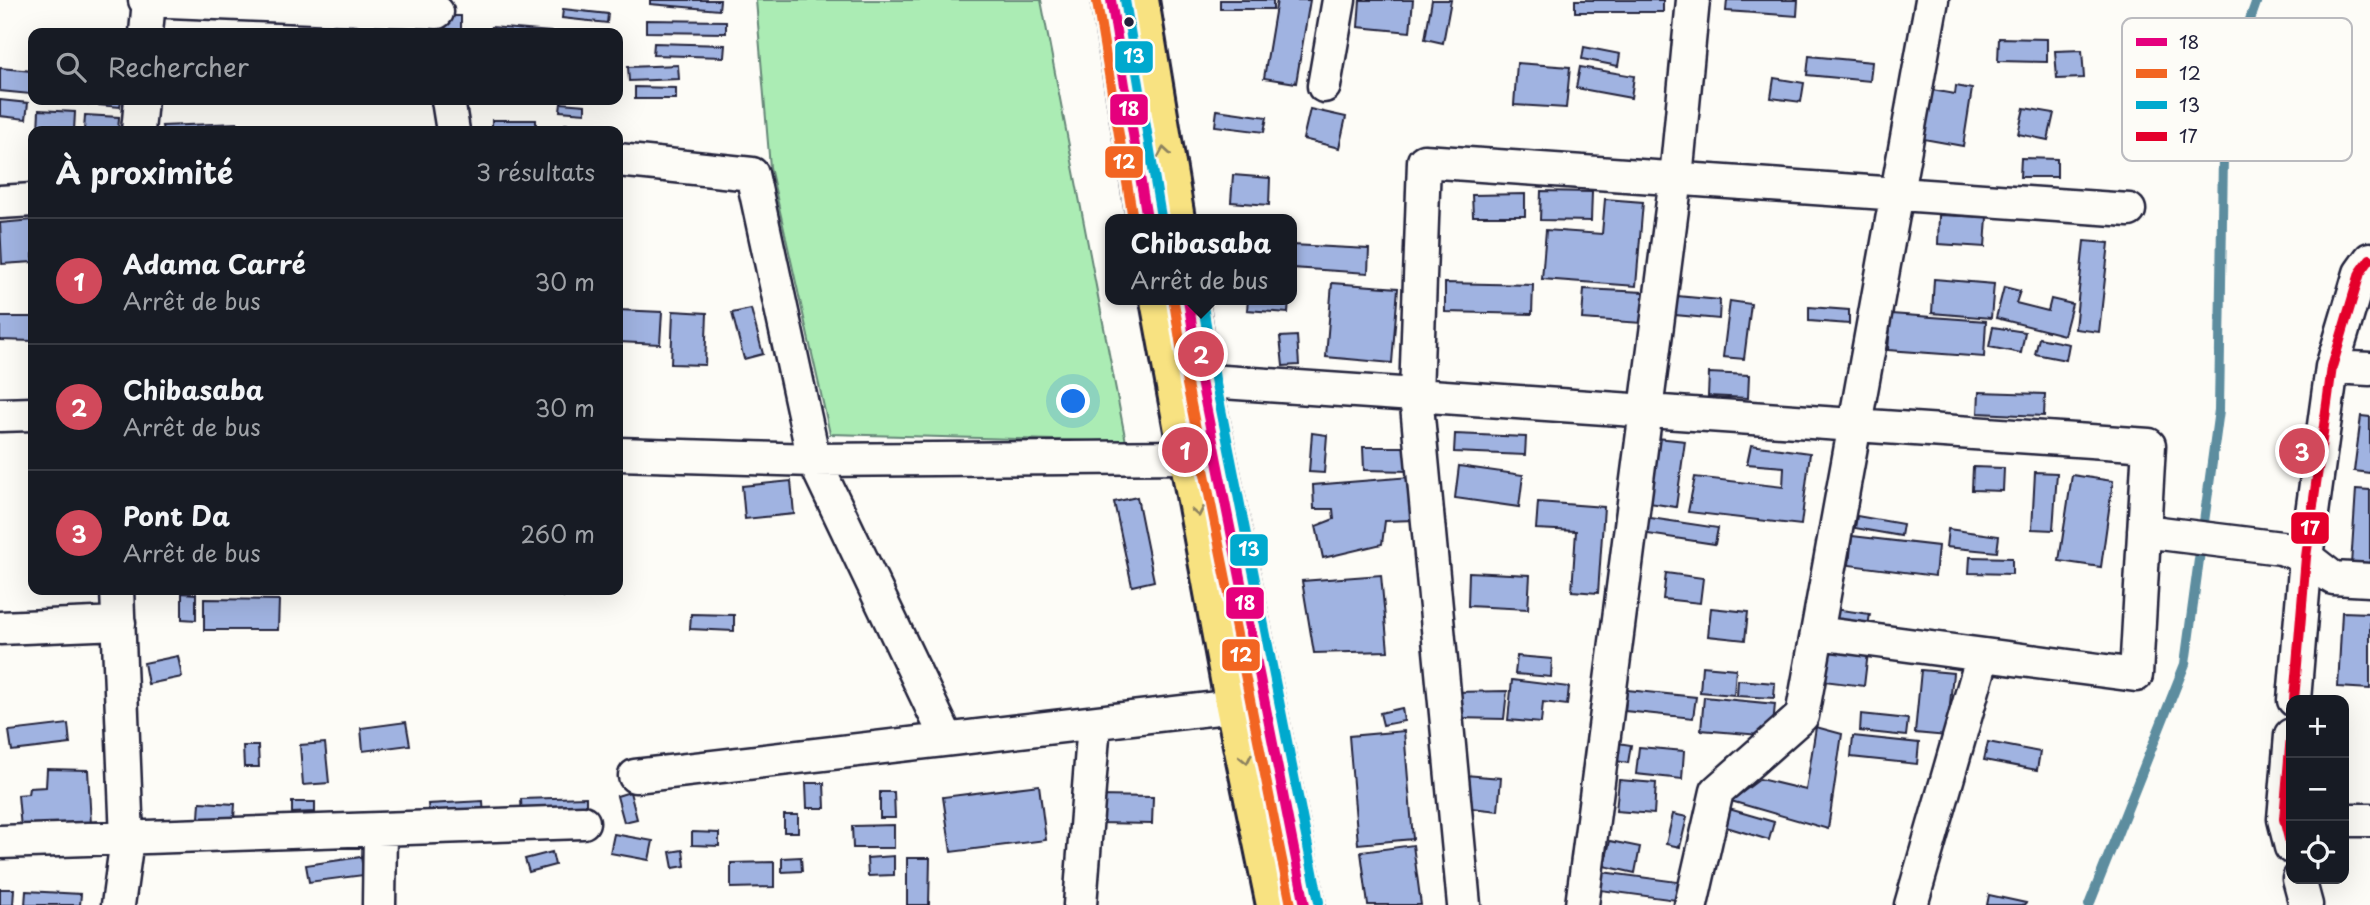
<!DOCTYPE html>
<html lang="fr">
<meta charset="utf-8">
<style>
:root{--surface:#171b24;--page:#242831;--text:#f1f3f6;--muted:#9ea1a6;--line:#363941;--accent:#d1495b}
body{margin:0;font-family:"Playpen Sans",sans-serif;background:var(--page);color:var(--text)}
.controls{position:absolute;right:21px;bottom:21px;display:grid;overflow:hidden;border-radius:14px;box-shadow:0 7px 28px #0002}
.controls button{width:63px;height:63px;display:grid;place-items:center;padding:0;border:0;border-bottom:2px solid var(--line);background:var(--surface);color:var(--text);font:35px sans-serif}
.you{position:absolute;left:1074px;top:402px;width:24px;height:24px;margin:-18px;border:5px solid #fff;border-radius:50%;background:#1a73e8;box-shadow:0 0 0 10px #1a73e833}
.badge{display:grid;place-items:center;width:46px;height:46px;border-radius:50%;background:var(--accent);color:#fff;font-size:23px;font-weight:700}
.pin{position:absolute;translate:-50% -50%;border:4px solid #fff;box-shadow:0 2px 7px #0006}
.popup{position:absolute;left:1105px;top:214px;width:192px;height:91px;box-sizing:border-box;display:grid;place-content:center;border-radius:14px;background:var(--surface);filter:drop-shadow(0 2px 5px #0005);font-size:23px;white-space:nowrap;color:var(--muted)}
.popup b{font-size:26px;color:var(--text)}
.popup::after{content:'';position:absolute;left:50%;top:100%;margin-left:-14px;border:14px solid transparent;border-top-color:var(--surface)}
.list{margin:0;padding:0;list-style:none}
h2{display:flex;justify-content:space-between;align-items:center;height:91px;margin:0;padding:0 28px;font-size:30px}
h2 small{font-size:23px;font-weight:400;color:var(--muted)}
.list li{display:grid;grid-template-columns:46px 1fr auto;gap:21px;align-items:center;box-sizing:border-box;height:126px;padding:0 28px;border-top:2px solid var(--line)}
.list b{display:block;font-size:26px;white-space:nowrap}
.list p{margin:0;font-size:23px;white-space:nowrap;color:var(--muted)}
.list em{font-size:23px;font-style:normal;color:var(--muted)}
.icon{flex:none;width:38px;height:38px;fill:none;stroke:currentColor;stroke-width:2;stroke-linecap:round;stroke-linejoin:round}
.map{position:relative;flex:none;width:2370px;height:905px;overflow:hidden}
.search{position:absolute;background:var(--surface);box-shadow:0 7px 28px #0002;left:28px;top:28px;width:595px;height:77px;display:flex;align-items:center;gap:18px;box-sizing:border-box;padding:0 24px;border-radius:14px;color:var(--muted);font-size:26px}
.panel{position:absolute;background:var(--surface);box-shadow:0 7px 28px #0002;left:28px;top:126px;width:595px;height:469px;border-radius:14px}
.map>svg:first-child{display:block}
</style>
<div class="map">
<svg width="2370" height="905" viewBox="0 0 2370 905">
<rect width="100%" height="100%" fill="#fdfcf7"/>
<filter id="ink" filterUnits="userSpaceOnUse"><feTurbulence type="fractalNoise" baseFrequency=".0143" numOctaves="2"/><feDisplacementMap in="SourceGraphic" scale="14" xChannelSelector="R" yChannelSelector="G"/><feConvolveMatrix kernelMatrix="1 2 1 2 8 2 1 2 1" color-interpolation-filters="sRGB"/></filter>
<g filter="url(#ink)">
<!-- grass -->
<path fill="#abecb4" stroke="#668778" stroke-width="2" d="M756 0H1041L1126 442 830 434 770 167Z"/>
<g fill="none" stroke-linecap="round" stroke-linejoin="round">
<!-- stream -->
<path stroke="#5d8d9f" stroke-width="10" d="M2089 905 2185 664 2219 410 2224 93 2257 0"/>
</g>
<!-- building -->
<path fill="#a0b3e1" stroke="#22223b" stroke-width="2" d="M650 0H720L719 10 650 4Z
M1220 0H1273V9H1220Z
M1277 0H1310L1296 83 1264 78Z
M1360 0H1413L1410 32 1358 27Z
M1432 0H1451L1443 43 1425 39Z
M1575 0H1663V12H1575Z
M1727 0H1798L1797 16 1726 11Z
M563 9 608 14 607 23 562 18Z
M443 16H461V30L443 29Z
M646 20 726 21V33L646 32Z
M491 27 564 33H491Z
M1999 38 2047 39V62L1998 61Z
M2296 42 2323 46 2321 61 2294 57Z
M654 43 725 45 724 57 653 55Z
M1584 47 1620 54 1618 66 1582 59Z
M2082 50 2084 78 2057 79 2055 51Z
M1809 56 1872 62 1870 81 1807 75Z
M1517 63 1570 67 1566 108 1514 105Z
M678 65 679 79 629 81 628 67Z
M1580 67 1634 76 1631 98 1576 88Z
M0 68 32 71 30 94 0 91Z
M1774 78 1804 83 1801 102 1771 98Z
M1956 86 1972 89 1963 146 1918 138 1926 89 1955 94Z
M635 87 676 88V99H635Z
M0 100 28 103 26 119 0 116Z
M40 100H121L120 107Z
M561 103 585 105V113L560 111Z
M2024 108 2054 113 2048 140 2018 134Z
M1310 109 1346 117 1339 148 1303 139Z
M39 110 75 112 74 131H38Z
M1217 110 1267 117 1264 132 1215 126Z
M85 115 119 117 118 131H84Z
M492 120H536V131H492Z
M238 123V131H163L162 126Z
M565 124 592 127V131H564Z
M2021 158 2057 159V177H2020Z
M1233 175 1270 178 1269 205 1231 202Z
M1541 191 1592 192 1591 221 1540 220Z
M1525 194V216H1473L1472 195Z
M1605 199 1643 202 1636 286 1542 279 1546 230 1602 234Z
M1939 215 1987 217 1985 247 1938 244Z
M33 220V262L2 264 0 223Z
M2084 241 2109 243 2099 332 2075 329Z
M1292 245 1369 249 1368 273 1292 268Z
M1934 279 1994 284 1991 318 1932 313Z
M1332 283 1398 288 1392 363 1326 357Z
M1445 283 1533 285 1532 314 1445 312Z
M2004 287 2020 291 2016 303 2048 311 2051 299 2072 304 2064 335 1996 318Z
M1584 289 1644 292 1642 323 1582 319Z
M1677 296 1720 300 1719 319 1675 315Z
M1248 300H1289L1288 313 1247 310Z
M1730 301 1751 304 1744 359 1723 357Z
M1809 307 1849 310V324L1809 321Z
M751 309 763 354 744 359 732 313Z
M618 310 662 312 660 344 618 342Z
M673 311 707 313 705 365 671 364Z
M1891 314 1986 321 1984 357 1888 350Z
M0 317H33V341L0 340Z
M1993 327 2025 332 2021 353 1989 347Z
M1297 336 1299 365 1283 366 1280 337Z
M2039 338 2069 344 2066 360 2035 354Z
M1709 373 1749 375 1748 398 1708 396Z
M1979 392 2045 394 2044 416 1978 413Z
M2361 416 2370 417V473L2354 471Z
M1312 433 1327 435 1324 473 1309 472Z
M1455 434 1526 437 1525 455 1454 452Z
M1657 438 1685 441 1676 507 1649 503Z
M1751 445 1810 453 1801 525 1688 512 1695 477 1783 487 1784 467 1747 464Z
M1363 447H1410V471L1364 470Z
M1459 466 1523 475 1519 507 1455 498Z
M1973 467 2004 468 2003 491 1972 490Z
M2035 472 2057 473 2053 530 2032 529Z
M2072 475 2113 481 2101 567 2059 561Z
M1410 477 1414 520 1385 521 1382 544 1323 558 1316 526 1334 519 1333 509H1314L1313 485Z
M791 481 794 514 745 519 742 486Z
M2356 489 2370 490V566L2351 565Z
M1137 497 1154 581 1132 586 1114 502Z
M1538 502 1604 507 1598 593 1572 591 1576 531 1536 529Z
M1857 516 1903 524 1901 536 1855 528Z
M1644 517 1718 528 1715 544 1641 533Z
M1948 529 1999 536 1997 552 1946 547Z
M1852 536 1938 546 1935 576 1849 565Z
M1970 557 2012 558V574L1969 573Z
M1469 572 1530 575 1528 609 1468 606Z
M1666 573 1703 578 1700 603 1663 599Z
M1381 575 1388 651 1314 653 1302 581Z
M564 590H616V593L564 597Z
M182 593 196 594V620L182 619Z
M204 599 279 600 278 630H204Z
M1711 608 1748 612 1745 640 1708 636Z
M1834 609 1870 614 1867 632 1831 626Z
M2342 612 2370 613V689L2338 687Z
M691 614 734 615V631L690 629Z
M1820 646 1868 652 1864 686 1815 680Z
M178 656 182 677 148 684 144 663Z
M1517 656 1552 659 1551 677 1515 674Z
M1702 666 1736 669 1734 695 1700 692Z
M1921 670 1953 673 1947 736 1915 733Z
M1512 680 1569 687 1567 705 1543 702 1541 723 1508 720Z
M1738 680 1775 683 1774 698 1737 696Z
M1627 690 1696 697 1693 718 1625 711Z
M1507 691 1504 719 1455 718 1453 692Z
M1704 697 1775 704 1772 736 1701 730Z
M1402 708 1404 721 1383 725 1380 713Z
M1861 714 1908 719 1906 736 1860 731Z
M406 722 410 745 363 751 361 728Z
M68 724 70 744 12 751 9 731Z
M1816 727 1842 734 1828 829 1731 801 1760 779 1806 790Z
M1404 731 1413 839 1358 844 1349 736Z
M1853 736 1919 743 1917 764 1851 757Z
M1988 742 2040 752 2037 770 1984 760Z
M325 743 329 783 303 785 300 745Z
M1618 743 1631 745 1628 763 1616 761Z
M243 746H258L259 767H244Z
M1639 747 1684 751 1682 779 1636 774Z
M47 769 88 770 91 824 21 828 18 795 28 794 29 788 46 787Z
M1465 775 1501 778 1498 811 1462 807Z
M1619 780 1656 783 1654 814 1616 811Z
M806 783H824L825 808H807Z
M1039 785 1046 840 951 852 943 797Z
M630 792 637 819 624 822 617 796Z
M880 792H894L895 818H880Z
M1098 796 1153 797 1152 824 1098 823Z
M586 797V817L522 818 521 799Z
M483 801 484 819 430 822 428 804Z
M200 802 235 804 234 819 199 818Z
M292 802H315V812L292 813Z
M1729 809 1774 822 1769 840 1723 826Z
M1673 814 1687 817 1680 847 1666 844Z
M784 815H798V832H784Z
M894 825V848H853L852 826Z
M692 832 719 833V846L692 845Z
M614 834 653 841 649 860 610 853Z
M1610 841 1640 847 1635 873 1604 866Z
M1413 845 1421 905H1368L1361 852Z
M683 850 685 866 673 868 670 852Z
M552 852 555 865 529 872 525 859Z
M894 856V875L868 876 867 858Z
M361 857 364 875 309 882 306 865Z
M801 857 802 871 782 872V858Z
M907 858H930L929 905H907Z
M774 862V887L731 888V863Z
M1602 872 1678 882 1676 900 1600 890Z
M0 889H14L13 905H0Z
M26 891 81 894 80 905H25Z
M1989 895 2026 903 2025 905H1987Z"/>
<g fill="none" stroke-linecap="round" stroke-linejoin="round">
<!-- minor casing -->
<g stroke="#22223b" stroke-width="37">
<path id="minor" d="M145 0 437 12
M146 33 149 0
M1324 86 1339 0
M448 100 453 131
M138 131 141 100
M618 160 752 174 814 460 947 739
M0 202 33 200
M2332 367 2370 369
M1179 379 2149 445 2136 675 1817 633
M0 415 33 414
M618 454 814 460 1188 457
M2144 531 2281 548 2306 557 2333 578 2370 580
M117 590 127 839 118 905
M0 628 119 623
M2294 700 2306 557 2332 367 2360 273 2370 259
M2291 735 2284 819 2291 847
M635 776 1235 706
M2344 820H2370
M0 842 583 822
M2299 879 2306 905
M379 905 380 829
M1080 905 1094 723
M1464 905 1416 395 1424 161 2129 210
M1582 905 1676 178 1693 0
M1691 905 1717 791 1802 716 1932 0
M1911 905 1983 655"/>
</g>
<!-- major casing -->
<g stroke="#22223b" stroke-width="44">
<path id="major" d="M1111 0 1147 219
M1139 0 1175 219
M1160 300 1235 706 1276 905
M1188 300 1201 381 1305 905"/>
</g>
<!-- minor -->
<use href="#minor" stroke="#fdfcf7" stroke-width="32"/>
<!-- major -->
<use href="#major" stroke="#f8e281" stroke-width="38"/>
<!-- bus-1 casing -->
<g stroke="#fdfcf7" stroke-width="16">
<path id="bus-1" d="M1111 0 1147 219
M1188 300 1201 381 1305 905"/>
</g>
<!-- bus-2 casing -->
<g stroke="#fdfcf7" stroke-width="16">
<path id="bus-2" d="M1097 2 1133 219
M1174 302 1187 384 1291 905"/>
</g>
<!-- bus-3 casing -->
<g stroke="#fdfcf7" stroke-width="16">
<path id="bus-3" d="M1125 0 1161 217
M1202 300 1215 379 1319 902"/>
</g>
<!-- bus-4 casing -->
<g stroke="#fdfcf7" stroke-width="16">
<path id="bus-4" d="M2294 700 2306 557 2332 367 2360 273 2370 259
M2291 735 2284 819 2291 847"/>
</g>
<!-- bus-1 -->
<use href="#bus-1" stroke="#e5007d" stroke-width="10"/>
<!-- bus-2 -->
<use href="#bus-2" stroke="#f26522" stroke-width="10"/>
<!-- bus-3 -->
<use href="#bus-3" stroke="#00a9ce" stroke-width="10"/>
<!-- bus-4 -->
<use href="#bus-4" stroke="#e4002b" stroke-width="10"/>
</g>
<!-- one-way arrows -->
<defs><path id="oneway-chevron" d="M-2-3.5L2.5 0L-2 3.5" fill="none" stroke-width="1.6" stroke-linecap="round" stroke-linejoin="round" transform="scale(1.75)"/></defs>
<g stroke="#8d825e">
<use href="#oneway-chevron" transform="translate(1164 152) rotate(-99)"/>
<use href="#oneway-chevron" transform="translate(1198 512) rotate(79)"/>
<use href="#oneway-chevron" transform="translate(1246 759) rotate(78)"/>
</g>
</g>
<!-- markers -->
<circle fill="#22223b" stroke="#fdfcf7" stroke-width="2.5" cx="1129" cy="22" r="6"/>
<!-- legend -->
<rect x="2122" y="18" width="230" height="143" rx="10" fill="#fdfcf7" stroke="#bbbbbf" stroke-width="2"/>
<rect x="2136" y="38" width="31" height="8" fill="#e5007d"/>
<rect x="2136" y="69" width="31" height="9" fill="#f26522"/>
<rect x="2136" y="101" width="31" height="8" fill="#00a9ce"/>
<rect x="2136" y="132" width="31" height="9" fill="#e4002b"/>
<g font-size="19" fill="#22223b">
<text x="2179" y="49">18</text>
<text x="2179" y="80">12</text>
<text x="2179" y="112">13</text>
<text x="2179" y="143">17</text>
</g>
<g stroke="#fdfcf7" stroke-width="2.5">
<rect x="1114" y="40" width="40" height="34" rx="7" fill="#00a9ce"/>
<rect x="1109" y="93" width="40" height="33" rx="7" fill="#e5007d"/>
<rect x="1104" y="145" width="40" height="34" rx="7" fill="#f26522"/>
<rect x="2290" y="511" width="40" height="34" rx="7" fill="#e4002b"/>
<rect x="1229" y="533" width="40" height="34" rx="7" fill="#00a9ce"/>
<rect x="1225" y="586" width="40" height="34" rx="7" fill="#e5007d"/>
<rect x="1221" y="638" width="40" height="34" rx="7" fill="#f26522"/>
</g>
<g font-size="19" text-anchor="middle" font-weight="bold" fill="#fff">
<text x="1134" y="63">13</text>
<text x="1129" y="116">18</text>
<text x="1124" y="169">12</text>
<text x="2310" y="535">17</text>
<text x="1249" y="556">13</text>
<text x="1245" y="610">18</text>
<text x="1241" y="662">12</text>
</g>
</svg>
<div class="controls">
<button>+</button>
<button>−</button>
<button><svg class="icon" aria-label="locate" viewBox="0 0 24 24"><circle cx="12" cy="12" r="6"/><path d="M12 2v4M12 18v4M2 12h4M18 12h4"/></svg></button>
</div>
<div class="you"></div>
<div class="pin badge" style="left:1185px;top:450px">1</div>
<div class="pin badge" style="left:1201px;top:354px">2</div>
<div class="popup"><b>Chibasaba</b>Arrêt de bus</div>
<div class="pin badge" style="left:2302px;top:451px">3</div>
<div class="search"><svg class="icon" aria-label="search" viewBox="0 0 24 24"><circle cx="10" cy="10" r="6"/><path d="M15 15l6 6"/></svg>Rechercher</div>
<section class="panel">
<h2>À proximité<small>3 résultats</small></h2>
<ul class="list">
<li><span class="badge">1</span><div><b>Adama Carré</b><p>Arrêt de bus</p></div><em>30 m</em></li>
<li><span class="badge">2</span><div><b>Chibasaba</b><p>Arrêt de bus</p></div><em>30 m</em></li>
<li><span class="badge">3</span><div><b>Pont Da</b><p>Arrêt de bus</p></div><em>260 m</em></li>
</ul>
</section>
</div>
